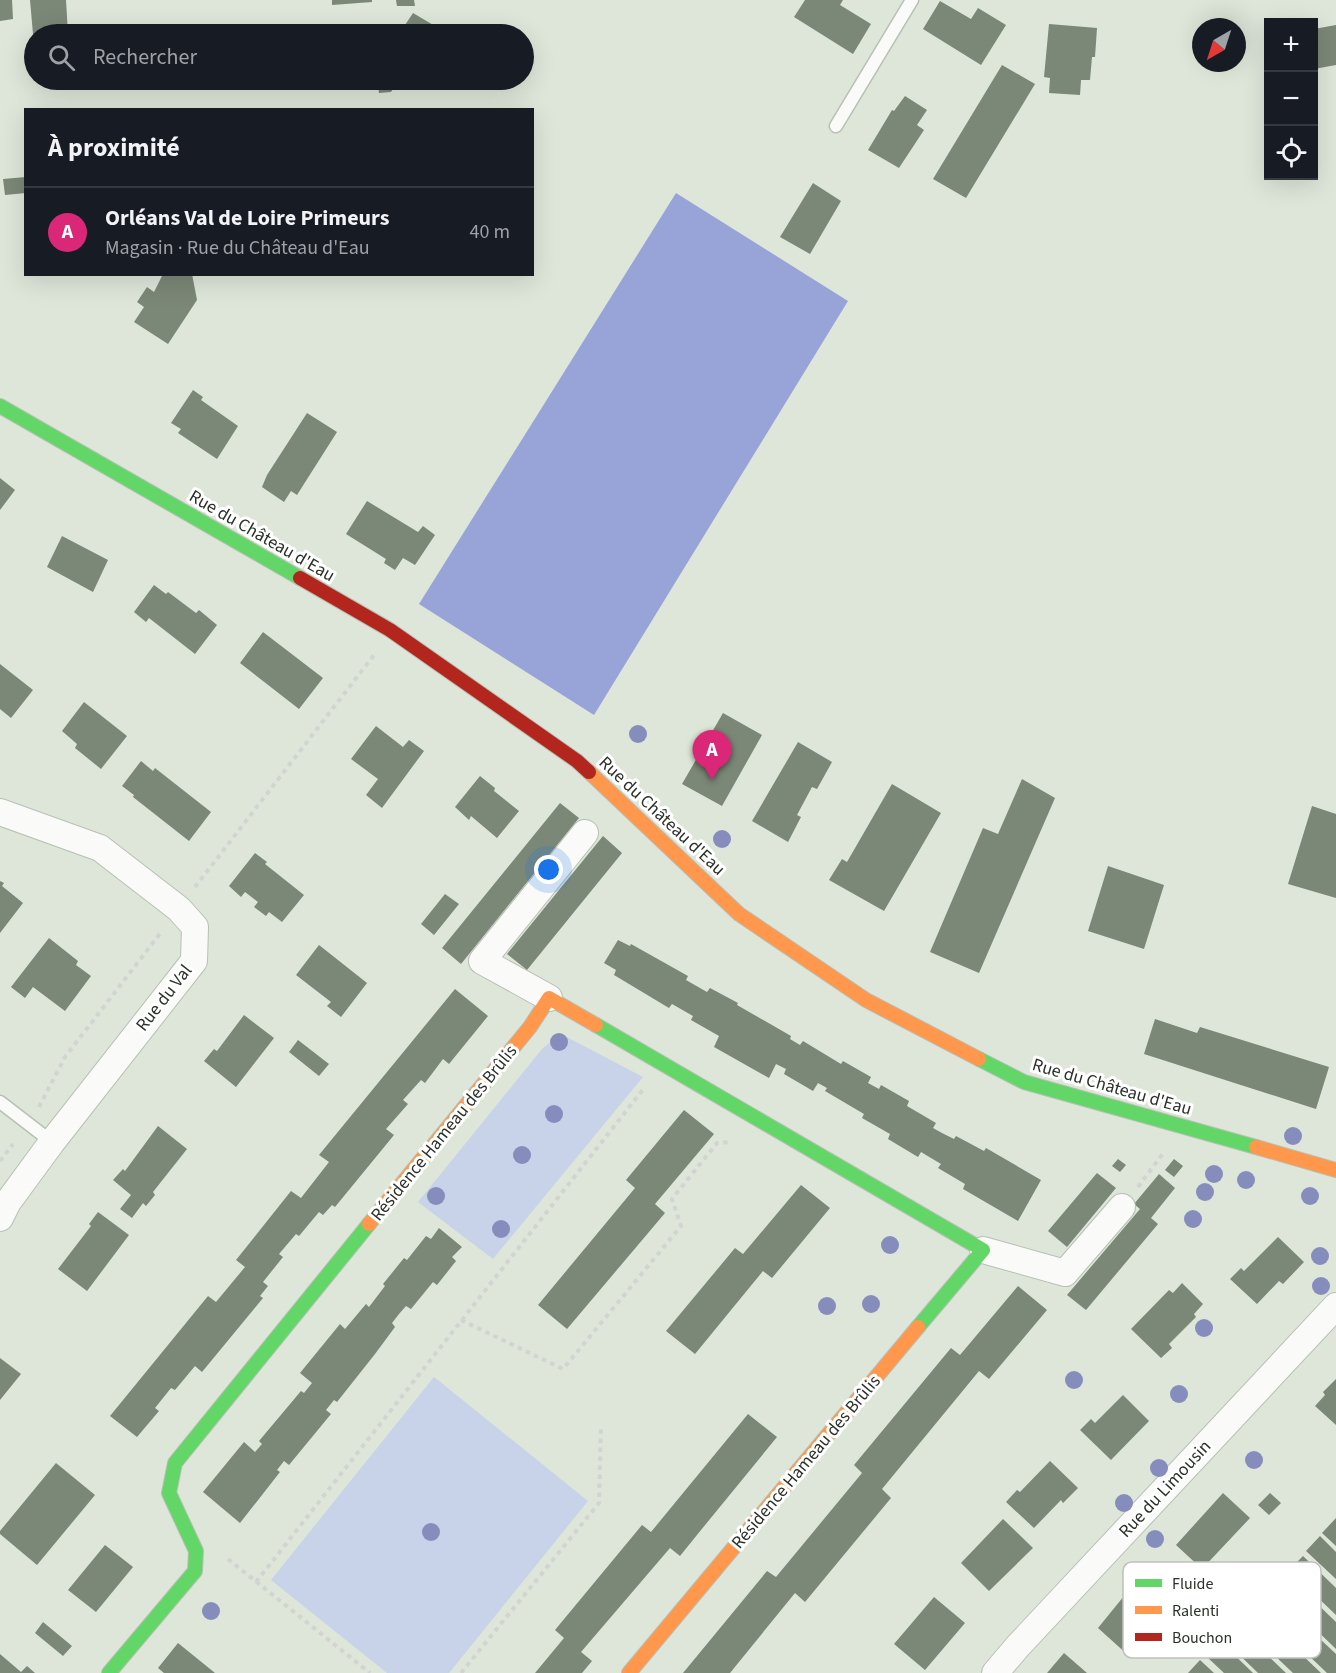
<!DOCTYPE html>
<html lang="fr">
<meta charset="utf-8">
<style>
:root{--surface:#171b24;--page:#242831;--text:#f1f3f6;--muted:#9ea1a6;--line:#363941;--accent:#db2777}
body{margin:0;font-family:"Source Sans 3",sans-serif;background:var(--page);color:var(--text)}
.controls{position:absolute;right:18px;top:18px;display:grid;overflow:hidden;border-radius:0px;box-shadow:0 6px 24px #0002}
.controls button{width:54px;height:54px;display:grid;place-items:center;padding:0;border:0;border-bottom:2px solid var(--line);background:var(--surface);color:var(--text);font:30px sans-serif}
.compass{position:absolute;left:1192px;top:18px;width:54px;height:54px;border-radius:50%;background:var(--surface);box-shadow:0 6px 24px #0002;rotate:219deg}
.you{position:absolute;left:549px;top:870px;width:21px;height:21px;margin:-15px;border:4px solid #fff;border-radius:50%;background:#1a73e8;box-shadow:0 0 0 9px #1a73e833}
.badge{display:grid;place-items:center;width:39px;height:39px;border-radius:50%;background:var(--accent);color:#fff;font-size:20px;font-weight:700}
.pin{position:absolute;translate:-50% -50px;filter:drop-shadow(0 2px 3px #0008)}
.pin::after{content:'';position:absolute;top:32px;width:21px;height:18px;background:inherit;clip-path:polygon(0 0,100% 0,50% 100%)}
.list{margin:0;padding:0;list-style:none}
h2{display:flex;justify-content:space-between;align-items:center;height:78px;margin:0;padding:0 24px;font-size:26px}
h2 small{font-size:20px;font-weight:400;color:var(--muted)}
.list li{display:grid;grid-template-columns:39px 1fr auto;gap:18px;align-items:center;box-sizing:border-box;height:90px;padding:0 24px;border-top:2px solid var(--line)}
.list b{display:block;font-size:22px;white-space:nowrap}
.list p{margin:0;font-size:20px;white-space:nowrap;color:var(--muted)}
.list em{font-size:20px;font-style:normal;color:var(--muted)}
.icon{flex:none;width:33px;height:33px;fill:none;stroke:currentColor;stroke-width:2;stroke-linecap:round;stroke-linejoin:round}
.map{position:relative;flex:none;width:1336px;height:1673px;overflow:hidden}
.search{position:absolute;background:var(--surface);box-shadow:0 6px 24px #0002;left:24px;top:24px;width:510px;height:66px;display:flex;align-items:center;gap:15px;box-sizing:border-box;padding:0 21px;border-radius:33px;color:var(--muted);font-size:22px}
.panel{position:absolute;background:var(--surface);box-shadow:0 6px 24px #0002;left:24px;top:108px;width:510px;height:168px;border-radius:0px}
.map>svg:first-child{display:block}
</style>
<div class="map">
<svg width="1336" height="1673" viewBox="0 0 1336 1673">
<rect width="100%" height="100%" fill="#dde6d9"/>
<!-- green -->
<path fill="#c8d2e8" d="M561 1034 643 1077 493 1259 418 1202 542 1049Z
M434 1377 588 1501 449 1673H387L271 1580Z"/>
<!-- water -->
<path fill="#98a4d8" d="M676 193 848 301 594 715 419 604Z"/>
<!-- building -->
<path fill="#7b8777" d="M0 0H12L13 19 0 21Z
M30 0H66L68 34H33Z
M332 0H372V2L332 5Z
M396 0H414L415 6H397Z
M805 0H843L840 5 871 24 853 54 794 17Z
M940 1 971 19 978 8 1006 25 981 65 923 29Z
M413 13 435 26 429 34H399Z
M125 24 126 34H110L109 26Z
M1049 24 1097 28 1095 57H1092L1090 80H1081L1080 95 1049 93 1050 78 1044 77Z
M1336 25V65L1314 69V29Z
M1002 65 1035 84 966 198 933 179Z
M178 80H201V82L178 83Z
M377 80H399L391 92 379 93Z
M905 96 927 110 917 125 924 130 899 168 868 150 892 110 894 111Z
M26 177V193L5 195 3 179Z
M813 183 841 201 810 254 780 237Z
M163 274H192L197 300 168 344 134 322 144 307 137 302 147 287 154 292Z
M193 390 203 397 201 400 238 426 217 459 178 433 181 429 171 423Z
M307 413 337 432 297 495 291 491 284 502 262 487 267 475Z
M0 478 15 490 0 510Z
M367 501 418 532 423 526 435 535 415 565 403 558 395 570 384 563 386 559 346 534Z
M62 536 108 560 93 592 47 567Z
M154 585 166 594 168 592 196 613 199 610 217 625 195 654 149 618 146 622 134 612Z
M263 632 323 678 299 709 240 663Z
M0 664 33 690 11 718 0 709Z
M84 702 127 736 101 769 75 748 77 744 62 731Z
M723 713 762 735 722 806 682 784Z
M376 726 403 747 409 740 424 751 382 808 366 795 378 779 351 759Z
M798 742 832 762 817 789 812 787 797 815 801 817 788 842 752 821Z
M141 761 153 771 155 768 211 812 189 841 133 797 134 795 122 786Z
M480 776 495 788 494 791 519 811 497 838 471 816 469 820 455 807Z
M1022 779 1055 798 979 973 930 952 983 828 998 834Z
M892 784 941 813 884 911 829 880 842 859 847 862Z
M560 803 579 818 461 964 442 948Z
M1312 806 1336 814V898L1288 884Z
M603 836 622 853 527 970 507 954Z
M255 853 267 862 265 864 304 895 282 922 269 912 266 916 254 907 258 902 245 892 241 897 229 886Z
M1108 866 1164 885 1144 949 1088 931Z
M0 881 4 883 2 886 23 903 0 933Z
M445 894 459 904 434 935 421 924Z
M49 938 78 961 76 965 91 976 65 1011 33 987 25 998 11 987Z
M618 940 630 946 631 944 688 976 686 980 707 992 710 988 738 1003 737 1005 791 1036 790 1039 800 1045 803 1041 841 1064 843 1061 871 1077 868 1083 879 1089 881 1085 909 1101 907 1106 936 1123 933 1128 942 1133 954 1139 956 1136 984 1151 986 1148 1041 1180 1018 1221 963 1189 965 1184 938 1168 941 1164 921 1152 918 1157 888 1139 890 1134 862 1118 864 1114 825 1091 827 1088 818 1083 813 1091 784 1074 786 1069 776 1064 769 1078 714 1047 719 1036 691 1020 693 1016 672 1004 669 1008 614 975 616 970 604 963Z
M319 945 367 983 341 1017 327 1006 331 1002 296 975Z
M455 989 488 1016 449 1064 443 1059 425 1083 421 1080 403 1100 408 1104 386 1129 394 1135 335 1207 332 1205 323 1215 319 1212 299 1236 296 1234 279 1254 283 1257 263 1282 268 1286 260 1296 263 1298 202 1372 195 1366 175 1390 171 1388 155 1408 159 1411 137 1437 110 1416 208 1296 216 1302 245 1267 236 1260 291 1191 301 1198 329 1162 319 1155Z
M244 1015 274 1038 236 1087 204 1061 214 1049 217 1051Z
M1155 1019 1197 1033 1200 1027 1329 1067 1316 1109 1144 1054Z
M298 1040 329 1064 319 1076 289 1052Z
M684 1110 714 1134 655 1204 665 1213 567 1329 538 1305 635 1188 626 1180Z
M158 1126 187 1149 153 1192 155 1195 146 1206 143 1203 132 1218 120 1209 131 1195 113 1180 123 1169 125 1171Z
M1118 1159 1126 1165 1120 1172 1112 1166Z
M1174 1159 1183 1166 1174 1177 1165 1170Z
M1097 1173 1116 1188 1067 1247 1048 1231Z
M1159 1174 1175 1188 1151 1218 1158 1224 1086 1310 1067 1295 1140 1209 1134 1204Z
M801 1185 830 1208 772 1278 763 1271 695 1354 666 1331 735 1248 743 1254Z
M98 1212 129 1235 87 1291 58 1269 91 1226 89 1224Z
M439 1228 462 1247 452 1257 456 1261 437 1285 433 1282 411 1309 406 1306 399 1314 392 1323 395 1327 375 1354 337 1402 334 1400 326 1410 331 1414 289 1465 284 1461 277 1470 280 1472 240 1523 203 1492 244 1442 255 1452 262 1444 259 1441 301 1391 304 1393 312 1383 300 1373 340 1324 345 1329 366 1304 369 1307 385 1286 383 1284 404 1258 407 1260 426 1236 431 1239Z
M1278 1237 1304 1262 1283 1284 1279 1281 1257 1304 1230 1279 1241 1268 1244 1271Z
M1182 1283 1203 1304 1194 1314 1196 1317 1169 1344 1172 1348 1161 1358 1131 1329 1169 1290 1173 1293Z
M1018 1286 1047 1310 989 1379 979 1371 882 1489 891 1498 805 1602 795 1593 730 1673H683L767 1571 776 1577 862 1473 854 1465 951 1348 960 1355Z
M0 1358 21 1374 0 1400Z
M1336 1379V1425L1315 1406 1325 1395 1323 1392Z
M1123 1395 1149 1421 1111 1460 1080 1430 1091 1419 1095 1423Z
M748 1414 777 1437 701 1530 680 1556 670 1548 581 1652 592 1661 582 1673H535L564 1638 555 1630 642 1525 651 1532Z
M1050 1461 1078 1488 1063 1503 1061 1500 1034 1528 1006 1502 1017 1490 1020 1492Z
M56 1463 95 1495 37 1565 0 1534V1531Z
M1223 1493 1250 1518 1202 1569 1176 1545Z
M1270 1493 1281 1503 1269 1515 1258 1505Z
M1336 1518V1546L1322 1533Z
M1003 1519 1033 1548 989 1591 961 1563Z
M1320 1536 1336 1552V1579L1306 1551Z
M105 1545 133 1567 96 1612 68 1590Z
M1303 1556 1336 1588V1615L1289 1570Z
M1285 1573 1336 1622V1649L1272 1587Z
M1137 1580 1164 1606 1133 1639 1140 1645 1129 1656 1098 1628 1124 1596 1122 1595Z
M1268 1590 1336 1654V1673H1327L1255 1604Z
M934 1597 965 1623 925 1670 894 1644Z
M1252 1607 1321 1673H1293L1238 1621Z
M43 1622 72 1646 63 1656 35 1633Z
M1235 1624 1286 1673H1258L1222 1638Z
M1220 1641 1253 1673H1224L1206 1656Z
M178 1643 215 1673H164L158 1668Z
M1064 1653 1087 1673H1047Z
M0 1654 21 1672 27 1666 35 1673H0Z
M1200 1660 1214 1673H1188Z"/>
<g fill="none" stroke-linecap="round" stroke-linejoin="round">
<!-- lane casing -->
<g stroke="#b8c0b5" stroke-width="15">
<path id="lane" d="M836 126 912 0
M0 1102 52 1142"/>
</g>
<!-- street casing -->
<g stroke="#b8c0b5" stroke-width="28">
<path id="street" d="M0 812 100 848 179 909 195 927 194 961 52 1142 8 1202 0 1218
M549 998 482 961 585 833
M983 1250 1065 1273 1122 1207
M995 1673 1018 1646 1336 1306"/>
</g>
<!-- fast casing -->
<g stroke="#b8c0b5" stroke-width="16">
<path id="fast" d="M0 406 300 578
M596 1025 983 1250 918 1327
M979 1059 1024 1082 1256 1147
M109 1673 195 1571 196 1551 169 1493 175 1463 369 1224"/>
</g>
<!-- slow casing -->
<g stroke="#b8c0b5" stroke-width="16">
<path id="slow" d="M589 772 739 914 866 1000 979 1059
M1256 1147 1336 1170
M369 1224 530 1027 549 998 596 1025
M629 1673 918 1327"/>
</g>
<!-- jam casing -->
<g stroke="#b8c0b5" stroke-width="16">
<path id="jam" d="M300 578 390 630 577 761 589 772"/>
</g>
<!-- path -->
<path stroke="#d1d4d0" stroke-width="4" stroke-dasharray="4.5 4.5" stroke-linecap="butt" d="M195 887 374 655
M39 1107 65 1057 162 931
M0 1161 13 1144
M1138 1187 1164 1152
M461 1320 563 1369 681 1226 672 1199 717 1143 731 1142
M228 1559 370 1673
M256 1582 645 1087
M461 1673 599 1503 601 1425"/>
<!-- lane -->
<use href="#lane" stroke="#fafbf9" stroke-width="12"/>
<!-- street -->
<use href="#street" stroke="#fafbf9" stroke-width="26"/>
<!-- fast -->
<use href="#fast" stroke="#63d668" stroke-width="14"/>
<!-- slow -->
<use href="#slow" stroke="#ff974d" stroke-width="14"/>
<!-- jam -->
<use href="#jam" stroke="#b3261e" stroke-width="14"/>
</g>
<!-- trees -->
<g fill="#868dbc">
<circle cx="638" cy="734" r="9"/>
<circle cx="722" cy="839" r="9"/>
<circle cx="559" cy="1042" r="9"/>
<circle cx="554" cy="1114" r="9"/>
<circle cx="1293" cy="1136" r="9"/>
<circle cx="522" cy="1155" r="9"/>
<circle cx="1214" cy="1174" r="9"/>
<circle cx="1246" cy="1180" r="9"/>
<circle cx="1205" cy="1192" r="9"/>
<circle cx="436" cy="1196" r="9"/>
<circle cx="1310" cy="1196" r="9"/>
<circle cx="1193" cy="1219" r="9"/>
<circle cx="501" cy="1229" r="9"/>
<circle cx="890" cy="1245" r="9"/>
<circle cx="1320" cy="1256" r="9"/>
<circle cx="1321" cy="1286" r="9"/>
<circle cx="871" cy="1304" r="9"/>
<circle cx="827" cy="1306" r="9"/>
<circle cx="1204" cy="1328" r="9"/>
<circle cx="1074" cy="1380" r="9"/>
<circle cx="1179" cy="1394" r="9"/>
<circle cx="1254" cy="1460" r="9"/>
<circle cx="1159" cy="1468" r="9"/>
<circle cx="1124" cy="1503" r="9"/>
<circle cx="431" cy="1532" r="9"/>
<circle cx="1155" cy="1539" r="9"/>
<circle cx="211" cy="1611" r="9"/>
</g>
<g text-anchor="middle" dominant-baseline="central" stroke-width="6" stroke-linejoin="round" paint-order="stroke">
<!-- street labels -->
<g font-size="18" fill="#2a3128" stroke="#fff">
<text transform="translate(262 536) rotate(30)">Rue du Château d'Eau</text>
<text transform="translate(662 816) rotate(43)">Rue du Château d'Eau</text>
<text transform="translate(164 998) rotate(-52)">Rue du Val</text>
<text transform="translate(1112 1087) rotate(16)">Rue du Château d'Eau</text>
<text transform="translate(444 1133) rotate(-51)">Résidence Hameau des Brûlis</text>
<text transform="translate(806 1462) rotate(-50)">Résidence Hameau des Brûlis</text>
<text transform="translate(1165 1489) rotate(-47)">Rue du Limousin</text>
</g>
</g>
<!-- legend -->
<rect x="1123" y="1562" width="198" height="96" rx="9" fill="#fff" stroke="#bfc1be" stroke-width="1.5"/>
<rect x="1135" y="1579" width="27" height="8" fill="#63d668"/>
<rect x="1135" y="1606" width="27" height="8" fill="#ff974d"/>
<rect x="1135" y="1633" width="27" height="8" fill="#b3261e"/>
<g font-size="16" fill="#2a3128">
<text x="1172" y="1589">Fluide</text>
<text x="1172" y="1616">Ralenti</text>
<text x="1172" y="1643">Bouchon</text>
</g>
</svg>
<div class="controls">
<button>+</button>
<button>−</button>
<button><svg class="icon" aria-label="locate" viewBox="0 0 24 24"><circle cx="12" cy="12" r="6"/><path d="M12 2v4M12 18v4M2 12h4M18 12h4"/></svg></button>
</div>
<svg class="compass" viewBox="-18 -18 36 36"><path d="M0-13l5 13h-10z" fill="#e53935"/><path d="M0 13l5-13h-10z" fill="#9ea1a6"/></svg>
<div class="you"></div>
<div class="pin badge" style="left:712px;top:780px">A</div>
<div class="search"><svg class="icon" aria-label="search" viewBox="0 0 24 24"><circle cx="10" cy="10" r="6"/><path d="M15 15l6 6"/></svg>Rechercher</div>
<section class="panel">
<h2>À proximité<small></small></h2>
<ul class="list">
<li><span class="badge">A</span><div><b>Orléans Val de Loire Primeurs</b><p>Magasin · Rue du Château d'Eau</p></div><em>40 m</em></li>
</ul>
</section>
</div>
